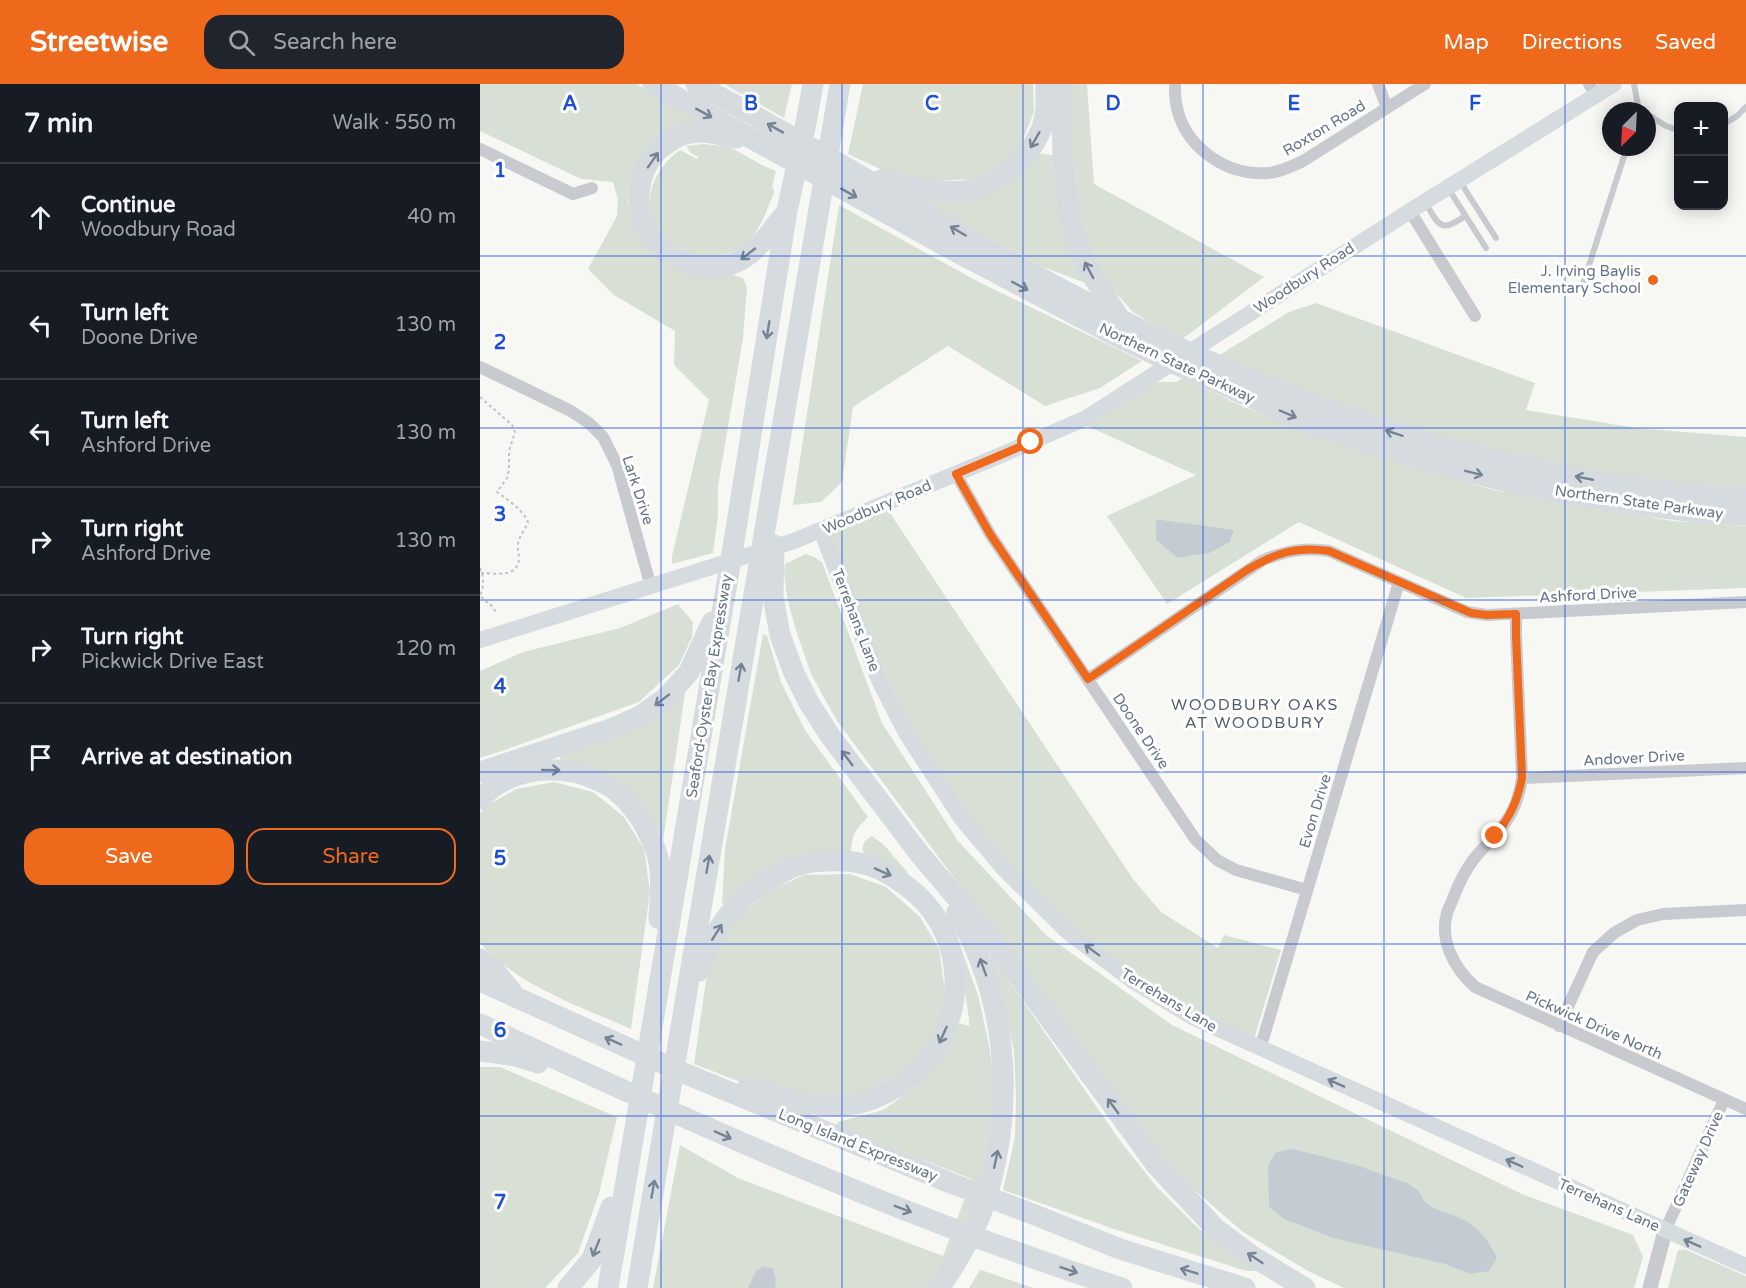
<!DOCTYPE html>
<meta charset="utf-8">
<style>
:root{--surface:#171b24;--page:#20242c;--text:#f1f3f6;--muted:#9ea1a6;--line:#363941;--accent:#ef691d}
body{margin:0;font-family:"Varela Round",sans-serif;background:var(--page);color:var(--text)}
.controls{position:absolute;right:18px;top:18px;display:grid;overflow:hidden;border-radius:12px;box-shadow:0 3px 15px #0003}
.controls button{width:54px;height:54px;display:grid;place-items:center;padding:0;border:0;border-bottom:2px solid var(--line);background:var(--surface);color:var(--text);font:30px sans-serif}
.compass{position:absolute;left:1122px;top:18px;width:54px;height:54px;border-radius:50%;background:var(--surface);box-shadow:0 3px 15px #0003;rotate:204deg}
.stop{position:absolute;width:18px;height:18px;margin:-14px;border:4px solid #ef691d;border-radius:50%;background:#fff}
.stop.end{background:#ef691d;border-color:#fff;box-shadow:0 2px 6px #0008}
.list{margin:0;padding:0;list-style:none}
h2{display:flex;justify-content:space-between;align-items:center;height:78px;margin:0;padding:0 24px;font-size:26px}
h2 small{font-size:20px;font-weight:400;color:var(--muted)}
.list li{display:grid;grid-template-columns:39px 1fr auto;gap:18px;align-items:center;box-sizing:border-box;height:108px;padding:0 24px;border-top:2px solid var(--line)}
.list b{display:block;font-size:22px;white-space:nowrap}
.list p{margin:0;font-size:20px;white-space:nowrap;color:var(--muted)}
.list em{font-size:20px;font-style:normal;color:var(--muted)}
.actions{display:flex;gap:12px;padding:18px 24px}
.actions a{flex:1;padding:14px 0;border:2px solid var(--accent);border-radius:18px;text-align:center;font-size:21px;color:var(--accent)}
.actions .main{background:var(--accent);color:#fff}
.icon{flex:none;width:33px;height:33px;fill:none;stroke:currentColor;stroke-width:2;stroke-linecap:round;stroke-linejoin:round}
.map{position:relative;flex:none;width:1266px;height:1204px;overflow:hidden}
header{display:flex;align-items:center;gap:36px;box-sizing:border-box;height:84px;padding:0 30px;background:var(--accent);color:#fff}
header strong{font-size:28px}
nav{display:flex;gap:33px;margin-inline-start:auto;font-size:21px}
.search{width:420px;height:54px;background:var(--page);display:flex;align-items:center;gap:15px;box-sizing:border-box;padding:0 21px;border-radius:18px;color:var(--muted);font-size:22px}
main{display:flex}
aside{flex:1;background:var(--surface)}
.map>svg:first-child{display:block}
</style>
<header>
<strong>Streetwise</strong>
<div class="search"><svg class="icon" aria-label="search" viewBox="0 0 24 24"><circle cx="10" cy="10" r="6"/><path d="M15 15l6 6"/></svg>Search here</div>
<nav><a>Map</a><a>Directions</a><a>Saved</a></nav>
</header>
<main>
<aside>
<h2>7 min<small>Walk · 550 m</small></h2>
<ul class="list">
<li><svg class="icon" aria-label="ahead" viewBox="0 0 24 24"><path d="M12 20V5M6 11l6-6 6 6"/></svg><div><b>Continue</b><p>Woodbury Road</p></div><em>40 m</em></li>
<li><svg class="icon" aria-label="left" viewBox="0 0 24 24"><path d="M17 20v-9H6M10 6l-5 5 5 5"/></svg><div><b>Turn left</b><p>Doone Drive</p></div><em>130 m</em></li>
<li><svg class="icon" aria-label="left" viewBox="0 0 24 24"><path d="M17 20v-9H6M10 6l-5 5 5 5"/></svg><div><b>Turn left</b><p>Ashford Drive</p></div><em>130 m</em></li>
<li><svg class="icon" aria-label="right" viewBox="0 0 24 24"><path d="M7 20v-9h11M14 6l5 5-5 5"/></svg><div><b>Turn right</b><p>Ashford Drive</p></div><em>130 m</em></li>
<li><svg class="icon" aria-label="right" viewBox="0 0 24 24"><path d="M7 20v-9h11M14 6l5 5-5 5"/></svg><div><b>Turn right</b><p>Pickwick Drive East</p></div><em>120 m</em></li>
<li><svg class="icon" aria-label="arrive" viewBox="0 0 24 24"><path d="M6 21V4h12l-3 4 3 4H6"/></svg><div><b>Arrive at destination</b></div></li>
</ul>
<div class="actions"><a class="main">Save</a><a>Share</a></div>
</aside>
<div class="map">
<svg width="1266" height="1204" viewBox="0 0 1266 1204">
<rect width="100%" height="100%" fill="#f7f8f4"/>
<!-- green -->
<path fill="#d8e0d5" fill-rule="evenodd" d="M0 0H156L209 29 229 43 151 98 148 118 160 154 187 181 219 193 253 191 263 194 267 203 263 254 238 402V431L233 469 192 480V472L229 316 194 281 195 247 134 211 108 185 137 132 138 116 133 98 101 95 0 47Z
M244 0H312L304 34Z
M383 0H553L554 28 540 63 521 81 495 95 451 97 402 86 368 70Z
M589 0H607L614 100 784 193 708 251 699 256 653 228 625 197 602 152 593 97Z
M224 60 250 63 282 81 296 87 292 104 294 105V109C286 128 280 146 266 161 261 166 255 167 249 169 241 173 227 176 218 174 212 173 207 168 202 166 157 143 162 93 200 66L217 75 219 73 212 70 206 62Z
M557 69 577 72 608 200 563 183 421 105 464 115Z
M359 121 499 198 662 277 620 304 565 322 468 262 373 323 362 398 341 418 313 421Z
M836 219 1055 299 1046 326 1156 344 1266 353V407L1119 389 991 362 845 319 736 273 809 228Z
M702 294 764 323 896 371 1013 406 1193 437 1266 442V504L986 514 819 438 687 520 627 432 716 391 598 338 662 298H696ZM676 435 754 447 750 458 730 469 698 474Z
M404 420 653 795 681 828 738 864 744 851 801 866 774 955 717 931 656 893 593 845 483 732 438 657 368 515 341 446Z
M326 470 334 473 342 478 402 639 478 757 566 851 692 941 1042 1110 1153 1151 1163 1173 1154 1204H864L828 1187 763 1148 698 1092 660 1046 469 787 357 637 331 590 315 543 307 513 304 488 305 480Z
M198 520 213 538 212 553 199 581 159 618 22 667 0 674V587L43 568 140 544Z
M283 550 287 552 301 598 325 646 388 733C373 748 371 753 371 774L345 770 247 820 242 819 245 765Z
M201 608 205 610 181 770 161 727 85 683 78 671Z
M74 698 113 708 144 733 164 765 170 808 151 945C99 922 38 902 0 859V729L4 723 36 705Z
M392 752 404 761 428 789 421 794 386 774 382 765 385 757Z
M370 790 406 803 440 833 459 865 465 907 458 943 436 980 376 1014 339 1017 258 997 214 980 226 897 239 860 251 841 285 809 324 791Z
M467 844 481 864 498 911 508 956 513 986 514 1030 504 1087 496 1121 453 1204H173L200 1061 258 1094 463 1172 492 1095 355 1042 358 1038 403 1026 438 1001 463 968 478 939 489 942V935L480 876Z
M511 871 641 1058 676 1102 718 1144 773 1181 776 1187H766L634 1145 523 1106 535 1053 536 1012 534 967 522 917 509 874Z
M0 983H20L137 1033 119 1110 98 1169 65 1204H0Z
M1204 1165 1266 1192V1204H1188L1198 1166Z
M500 1186 504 1187 553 1204H489Z"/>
<!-- water -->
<path fill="#c3ccd2" d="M676 435 754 446 750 458 730 469 698 474 676 456Z
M813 1065 876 1081 927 1099 939 1107C947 1128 962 1125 980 1134 998 1142 1009 1157 1017 1174L1009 1187 990 1190 965 1180 853 1154 804 1135 789 1123 788 1081 796 1068Z
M284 1182 293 1185 296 1196 295 1204H268L276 1187Z"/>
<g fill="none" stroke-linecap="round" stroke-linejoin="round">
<!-- path -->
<path stroke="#c1c2c5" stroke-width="2" stroke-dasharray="3 3" stroke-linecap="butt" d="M0 313 32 341 35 348 29 367V384L27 394 17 408C28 416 42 425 48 438 45 446 39 452 38 460 37 465 39 469 39 474 38 495 14 489 0 489
M0 484C4 493 4 503 0 512L14 524 16 530"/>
<!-- service -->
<path stroke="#c7cace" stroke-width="6" d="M1154 0 1159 27
M1167 30 1186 42 1198 46
M1244 40 1257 32 1266 23
M979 96 1016 154
M968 104 1006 164
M945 118C959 141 960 150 985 132
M1103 200 1147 63"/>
<!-- minor -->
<path stroke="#c7cace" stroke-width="12" d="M695 0C695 6 695 13 696 19 703 62 745 92 788 89 801 88 812 82 823 77L945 0
M898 0 907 24
M1109 0 1116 11
M0 65 93 110 112 104
M930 127 995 232
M0 283 89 326 109 339 123 353 137 381 171 503
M476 390 510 450 715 755 737 776 756 786 827 806
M1036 530V551L1042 694C1040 707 1036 722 1029 733 1019 749 1005 761 993 776 985 787 979 799 974 812 972 818 969 823 967 829 959 857 975 885 995 903L1266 1025
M608 595 783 476C807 467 823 463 849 467L987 528 1007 531 1266 518
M1042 694 1266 684
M1079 942 1113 868 1134 849 1157 836 1183 830 1266 826
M780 965 919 498
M1185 1147 1244 1016"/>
<!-- tertiary -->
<path stroke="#c7cace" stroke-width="15" d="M1170 1204 1185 1147"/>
<!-- secondary -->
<path stroke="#d6dbe0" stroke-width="16" d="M341 446 399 596 426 649 481 734 524 785 588 848 653 897 714 934 1266 1182
M0 556 314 457 521 371 606 334 930 127 1134 0"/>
<!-- motorway -->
<path stroke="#d6dbe0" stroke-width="21" d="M173 0 473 166 632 250 697 281 843 345 943 376 1036 400 1109 414 1222 429 1266 431
M216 0C358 75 494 162 637 234 834 333 1044 401 1266 414
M581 0C583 45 581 94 591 137 598 174 620 204 640 235
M256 54C245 52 232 48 220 48 147 51 134 160 212 181 230 186 248 184 264 174 281 163 294 143 307 127
M401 96C428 102 456 109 484 107 516 104 549 75 561 46 567 32 566 15 566 0
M294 461 293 512 300 551 314 589 329 619 351 653 438 768 513 857 677 1082 736 1145 772 1172 825 1204
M0 688 131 645 162 631 188 612 209 588 232 538
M0 715C30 683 80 678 119 697 124 700 130 702 135 706 154 722 165 739 174 762 184 784 180 811 179 835
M0 875 14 886 32 908
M219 887C229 857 244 832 267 811 276 803 288 797 298 791 317 778 339 776 363 777 387 778 405 786 425 801 483 842 491 922 447 976 443 981 439 986 435 990 430 994 425 997 420 1001 407 1009 390 1018 374 1020 339 1026 301 1013 267 1004
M0 897 206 990 468 1098 550 1129 640 1165 765 1204
M0 940C210 1038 421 1133 642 1204
M0 967 36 972 58 979
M88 1204 112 1175 131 1123
M128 1204 255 451 307 127 326 39 333 0
M157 1204 360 0
M459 1204C474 1183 487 1161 498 1137 506 1118 512 1096 516 1075 533 991 520 903 477 828"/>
</g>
<!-- one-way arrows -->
<defs><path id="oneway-shaft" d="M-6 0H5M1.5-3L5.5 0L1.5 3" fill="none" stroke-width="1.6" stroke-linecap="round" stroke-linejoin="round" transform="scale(1.5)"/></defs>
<g stroke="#768395">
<use href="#oneway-shaft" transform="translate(224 29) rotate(29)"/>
<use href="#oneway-shaft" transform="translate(295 44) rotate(-151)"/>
<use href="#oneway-shaft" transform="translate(555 56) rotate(120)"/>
<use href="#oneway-shaft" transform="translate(173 76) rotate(-55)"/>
<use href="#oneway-shaft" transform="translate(369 109) rotate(29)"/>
<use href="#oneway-shaft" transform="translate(478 147) rotate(-150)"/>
<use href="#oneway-shaft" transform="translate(268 170) rotate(142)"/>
<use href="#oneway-shaft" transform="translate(609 186) rotate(-118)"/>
<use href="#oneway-shaft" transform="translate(540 202) rotate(28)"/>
<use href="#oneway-shaft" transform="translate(288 246) rotate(99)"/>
<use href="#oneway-shaft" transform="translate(808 330) rotate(23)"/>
<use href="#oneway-shaft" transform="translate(914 349) rotate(-162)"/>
<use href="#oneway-shaft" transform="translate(994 389) rotate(14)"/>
<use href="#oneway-shaft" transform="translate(1104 394) rotate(-169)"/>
<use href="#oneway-shaft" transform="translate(260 588) rotate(-80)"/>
<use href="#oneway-shaft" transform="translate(182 616) rotate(142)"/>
<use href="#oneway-shaft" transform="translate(367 674) rotate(-127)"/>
<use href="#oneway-shaft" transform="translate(71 686) rotate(1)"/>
<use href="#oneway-shaft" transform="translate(228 780) rotate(-80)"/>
<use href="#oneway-shaft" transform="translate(403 788) rotate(24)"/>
<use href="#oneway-shaft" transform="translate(237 848) rotate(-58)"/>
<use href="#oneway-shaft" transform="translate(612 866) rotate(-143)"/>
<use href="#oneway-shaft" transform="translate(503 883) rotate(-110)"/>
<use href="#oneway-shaft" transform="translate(463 951) rotate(114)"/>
<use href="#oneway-shaft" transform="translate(133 957) rotate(-156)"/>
<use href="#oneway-shaft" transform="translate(856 999) rotate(-156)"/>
<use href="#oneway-shaft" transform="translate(633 1022) rotate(-126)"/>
<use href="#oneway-shaft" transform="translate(243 1051) rotate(24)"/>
<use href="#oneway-shaft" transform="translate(516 1075) rotate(-78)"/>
<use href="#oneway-shaft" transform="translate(1034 1079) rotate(-156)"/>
<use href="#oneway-shaft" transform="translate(173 1105) rotate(-80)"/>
<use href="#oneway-shaft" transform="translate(423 1125) rotate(21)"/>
<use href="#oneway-shaft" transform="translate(1212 1159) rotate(-156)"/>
<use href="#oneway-shaft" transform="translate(116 1164) rotate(112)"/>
<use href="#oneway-shaft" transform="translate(775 1174) rotate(-147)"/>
<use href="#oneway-shaft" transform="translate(589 1186) rotate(19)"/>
<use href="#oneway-shaft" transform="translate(709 1187) rotate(-163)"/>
</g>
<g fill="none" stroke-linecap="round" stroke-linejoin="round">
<!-- route -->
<path stroke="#ef691d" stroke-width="8" d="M551 358 476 390 510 450 608 595 767 486C796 469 815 462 849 467L991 529 1007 531 1036 530V551L1042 694C1037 719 1030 732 1015 752"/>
</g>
<!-- grid -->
<path fill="none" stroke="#1d4ed8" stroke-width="1.5" stroke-opacity="0.55" d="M181 0V1204M362 0V1204M543 0V1204M723 0V1204M904 0V1204M1085 0V1204M0 172H1266M0 344H1266M0 516H1266M0 688H1266M0 860H1266M0 1032H1266"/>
<!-- markers -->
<circle fill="#ef691d" stroke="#fff" stroke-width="2" cx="1173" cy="196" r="6"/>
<g text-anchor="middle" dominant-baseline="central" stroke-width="6" stroke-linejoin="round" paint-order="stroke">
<!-- street labels -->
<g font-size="15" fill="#657488" stroke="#fff">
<text transform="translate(844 44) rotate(-31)">Roxton Road</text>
<text transform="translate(824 194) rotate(-33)">Woodbury Road</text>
<text transform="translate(697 279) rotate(25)">Northern State Parkway</text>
<text transform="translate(158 406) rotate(72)">Lark Drive</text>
<text transform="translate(1159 418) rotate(8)">Northern State Parkway</text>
<text transform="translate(397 423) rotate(-23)">Woodbury Road</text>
<text transform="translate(1108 511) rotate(-3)">Ashford Drive</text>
<text transform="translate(376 536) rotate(69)">Terrehans Lane</text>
<text transform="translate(229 602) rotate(-81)">Seaford-Oyster Bay Expressway</text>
<text transform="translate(661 647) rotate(56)">Doone Drive</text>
<text transform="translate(1154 674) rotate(-3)">Andover Drive</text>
<text transform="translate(835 727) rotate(-73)">Evon Drive</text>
<text transform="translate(689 916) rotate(31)">Terrehans Lane</text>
<text transform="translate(1114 941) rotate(24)">Pickwick Drive North</text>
<text transform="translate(378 1061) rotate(22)">Long Island Expressway</text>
<text transform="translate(1218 1075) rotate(-66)">Gateway Drive</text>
<text transform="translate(1129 1121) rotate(24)">Terrehans Lane</text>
</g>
<!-- poi labels -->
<g font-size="15" fill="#657488" stroke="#fff" text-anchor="end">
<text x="1161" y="187">J. Irving Baylis<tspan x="1161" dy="17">Elementary School</tspan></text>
</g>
<!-- neighbourhood labels -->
<g font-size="16" letter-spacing="1.5" fill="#535e6c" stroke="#fff">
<text x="775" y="621">WOODBURY OAKS<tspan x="775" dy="18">AT WOODBURY</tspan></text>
</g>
</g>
<g font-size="20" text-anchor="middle" font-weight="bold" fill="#1d4ed8" stroke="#fff" stroke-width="6" stroke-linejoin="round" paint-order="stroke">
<text x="90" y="26">A</text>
<text x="271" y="26">B</text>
<text x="452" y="26">C</text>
<text x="633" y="26">D</text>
<text x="814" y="26">E</text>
<text x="995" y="26">F</text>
<text x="20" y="93">1</text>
<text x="20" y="265">2</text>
<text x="20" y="437">3</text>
<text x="20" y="609">4</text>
<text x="20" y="781">5</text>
<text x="20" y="953">6</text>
<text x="20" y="1125">7</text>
</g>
</svg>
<div class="controls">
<button>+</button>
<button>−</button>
</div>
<svg class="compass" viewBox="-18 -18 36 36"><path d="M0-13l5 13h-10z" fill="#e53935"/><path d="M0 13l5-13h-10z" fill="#9ea1a6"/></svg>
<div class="stop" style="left:551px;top:358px"></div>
<div class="stop end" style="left:1015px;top:752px"></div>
</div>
</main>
